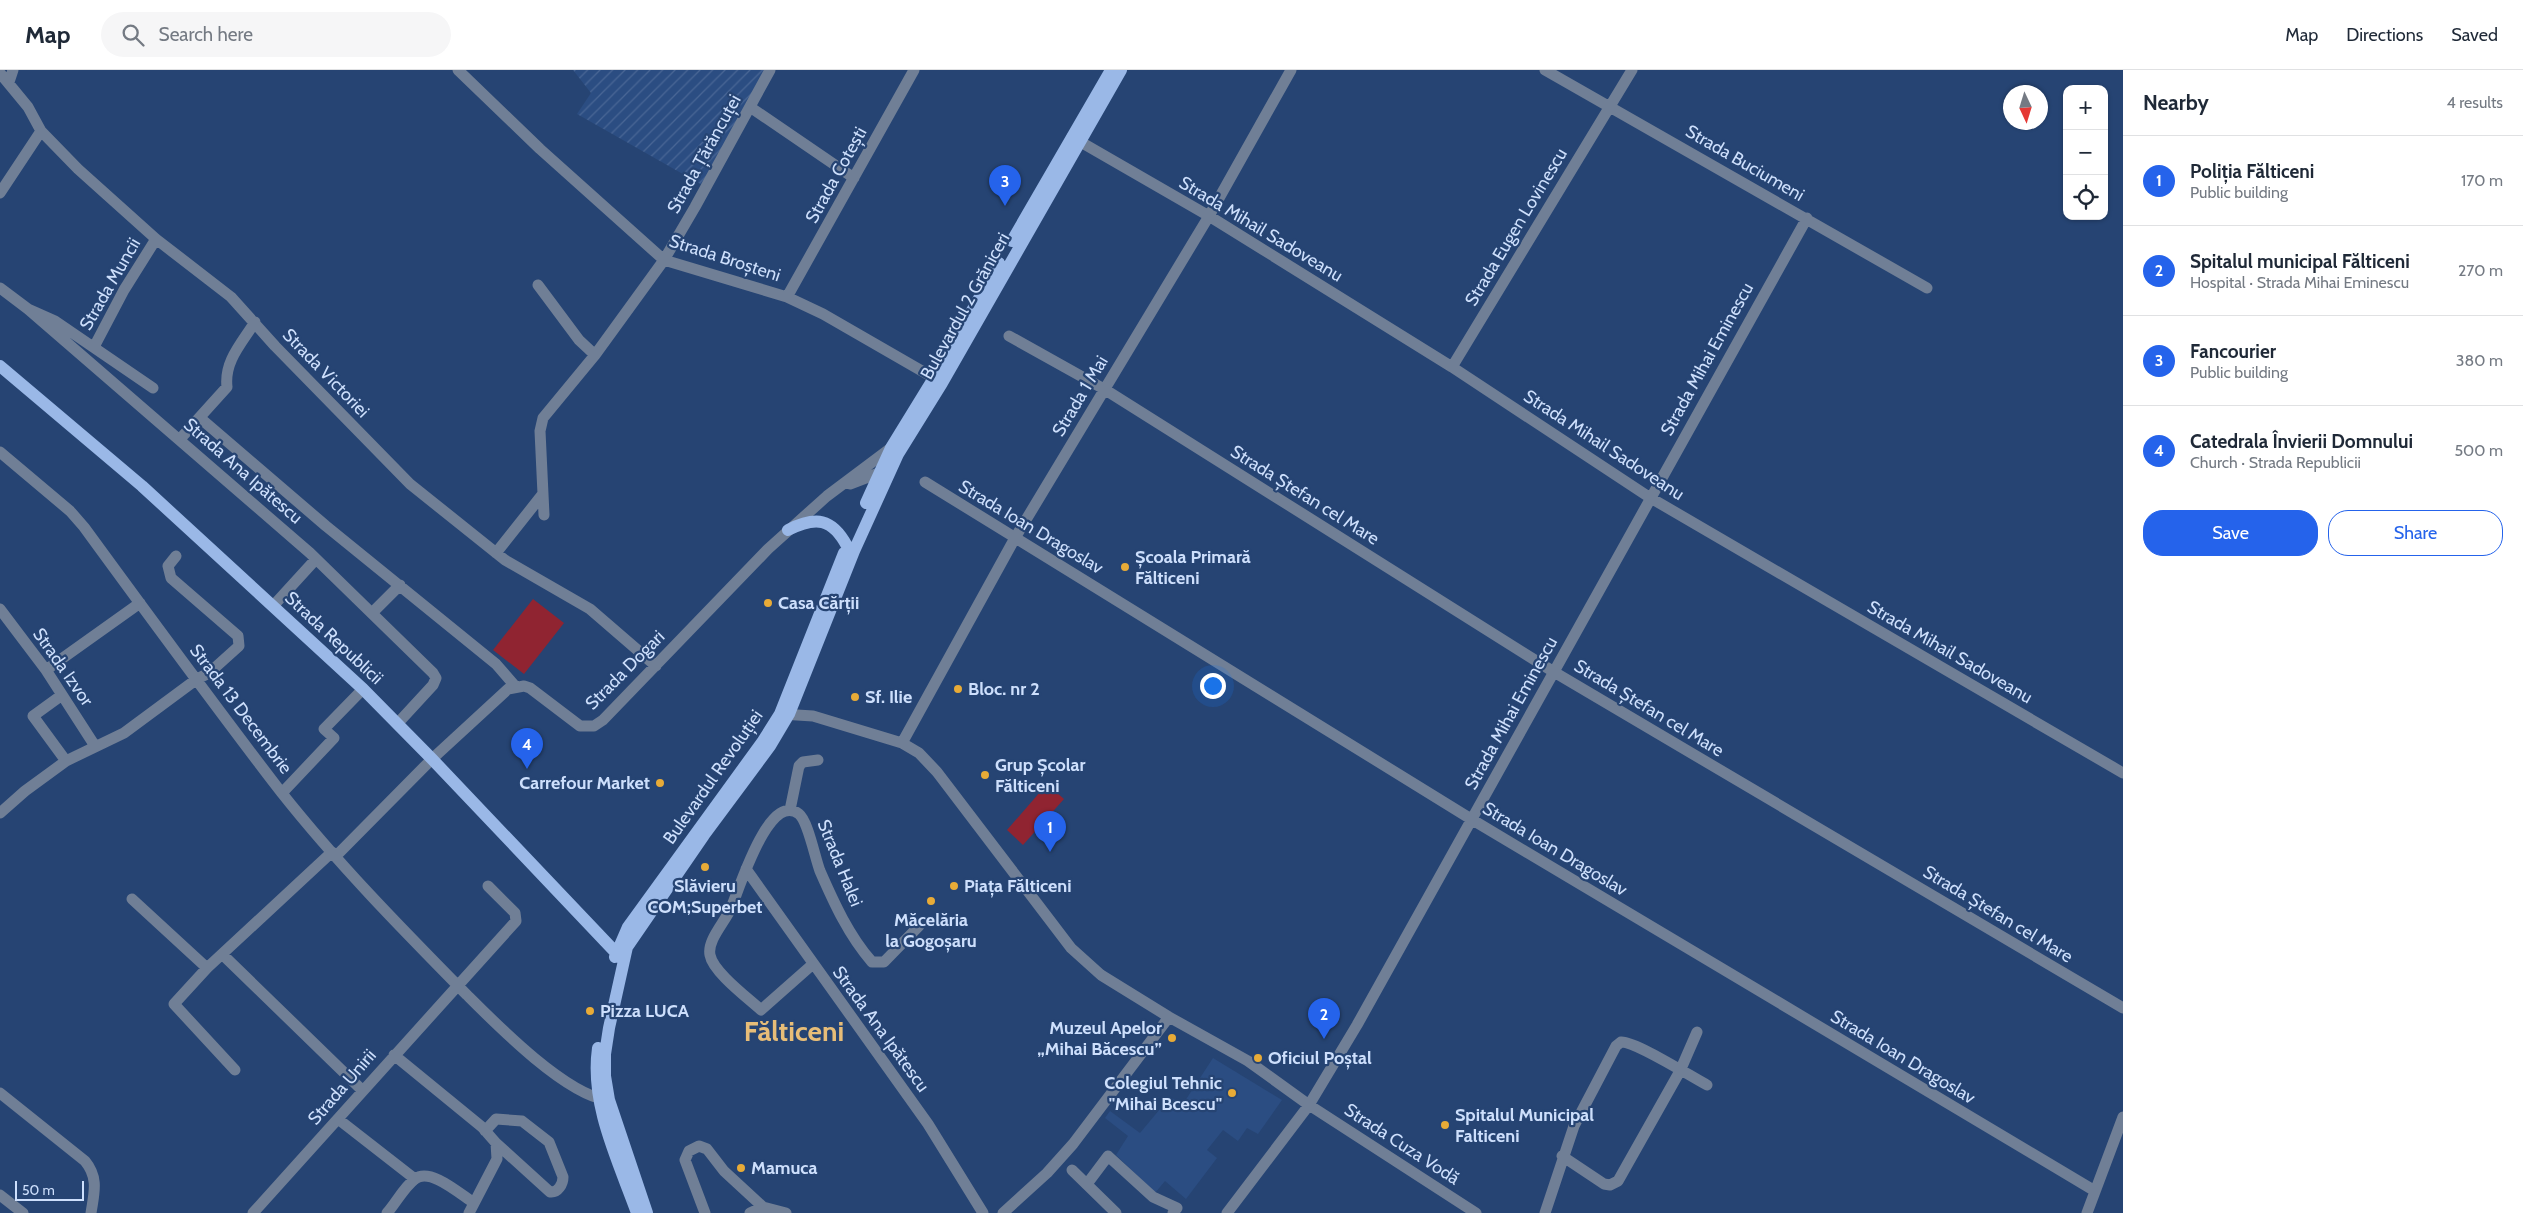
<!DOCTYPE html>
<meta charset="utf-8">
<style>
:root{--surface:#fff;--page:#f6f6f7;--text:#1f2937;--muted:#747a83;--line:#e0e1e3;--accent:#2563eb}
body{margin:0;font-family:Cabin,sans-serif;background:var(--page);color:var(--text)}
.controls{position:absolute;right:15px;top:15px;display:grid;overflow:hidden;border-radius:10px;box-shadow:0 1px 4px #0004}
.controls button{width:45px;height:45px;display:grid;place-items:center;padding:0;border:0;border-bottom:1px solid var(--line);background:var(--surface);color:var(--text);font:25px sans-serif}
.compass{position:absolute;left:2003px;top:15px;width:45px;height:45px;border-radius:50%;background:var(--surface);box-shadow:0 1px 4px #0004;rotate:176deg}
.scale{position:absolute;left:15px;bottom:12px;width:69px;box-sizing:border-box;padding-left:5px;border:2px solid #cddffc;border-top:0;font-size:14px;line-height:18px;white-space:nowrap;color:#cddffc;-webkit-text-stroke:4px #264473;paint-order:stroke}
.you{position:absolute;left:1212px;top:615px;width:18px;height:18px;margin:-12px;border:4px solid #fff;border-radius:50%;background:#1a73e8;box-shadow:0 0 0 8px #1a73e833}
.badge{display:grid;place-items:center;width:32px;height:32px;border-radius:50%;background:var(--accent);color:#fff;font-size:16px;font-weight:700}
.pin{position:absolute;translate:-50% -41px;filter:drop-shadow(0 1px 2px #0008)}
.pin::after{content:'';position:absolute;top:26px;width:18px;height:15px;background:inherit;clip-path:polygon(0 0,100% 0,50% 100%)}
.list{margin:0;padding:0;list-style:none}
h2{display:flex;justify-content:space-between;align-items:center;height:65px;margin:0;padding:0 20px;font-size:21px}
h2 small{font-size:16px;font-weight:400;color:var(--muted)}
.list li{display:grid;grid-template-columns:32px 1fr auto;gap:15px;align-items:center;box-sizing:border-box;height:90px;padding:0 20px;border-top:1px solid var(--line)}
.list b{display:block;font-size:19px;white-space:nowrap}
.list p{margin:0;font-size:16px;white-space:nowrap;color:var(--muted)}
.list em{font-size:16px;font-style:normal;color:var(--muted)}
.actions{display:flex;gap:10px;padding:15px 20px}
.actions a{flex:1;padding:11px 0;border:1px solid var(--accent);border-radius:20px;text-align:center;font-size:18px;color:var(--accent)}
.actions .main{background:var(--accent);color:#fff}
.icon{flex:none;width:28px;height:28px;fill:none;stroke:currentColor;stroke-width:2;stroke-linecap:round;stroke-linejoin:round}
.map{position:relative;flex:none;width:2123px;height:1143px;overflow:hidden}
header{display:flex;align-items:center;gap:30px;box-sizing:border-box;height:70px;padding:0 25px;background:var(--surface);border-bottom:1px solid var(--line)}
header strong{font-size:24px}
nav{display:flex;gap:28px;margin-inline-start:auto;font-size:18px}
.search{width:350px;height:45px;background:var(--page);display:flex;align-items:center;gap:12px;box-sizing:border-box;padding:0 18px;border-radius:28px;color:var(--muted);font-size:19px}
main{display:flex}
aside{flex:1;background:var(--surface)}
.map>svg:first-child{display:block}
</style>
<header>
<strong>Map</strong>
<div class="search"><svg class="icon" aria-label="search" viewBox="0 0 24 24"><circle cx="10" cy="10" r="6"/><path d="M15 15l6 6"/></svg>Search here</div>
<nav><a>Map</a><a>Directions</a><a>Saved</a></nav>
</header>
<main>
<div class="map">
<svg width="2123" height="1143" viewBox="0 0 2123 1143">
<defs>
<pattern id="industrial-furrows" width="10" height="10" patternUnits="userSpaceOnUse" patternTransform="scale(1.25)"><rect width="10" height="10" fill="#2b4d82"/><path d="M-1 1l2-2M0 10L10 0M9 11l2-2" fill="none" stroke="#496695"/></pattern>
</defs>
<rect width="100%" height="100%" fill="#264473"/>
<!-- built -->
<path fill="#2b4d82" d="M1213 988 1282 1030 1258 1064 1247 1058 1238 1071 1223 1060 1207 1080 1217 1088 1186 1129 1165 1111 1155 1123 1116 1085 1128 1066 1105 1048 1110 1041 1140 1063 1170 1027 1183 1034Z"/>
<!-- industrial -->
<path fill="url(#industrial-furrows)" d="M573 0H768L704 116 577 44 591 23Z"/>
<!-- pitch -->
<path fill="#902431" d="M533 529 564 553 524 604 493 580Z
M1047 714 1064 729 1023 775 1007 760Z"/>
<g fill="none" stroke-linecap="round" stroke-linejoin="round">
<!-- minor -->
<path stroke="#707f96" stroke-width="11" d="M458 0 540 79 664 190 787 227 823 244 941 312
M1545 0 1927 218
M0 3 28 37 41 61 78 99 156 169 231 227 275 276 410 414 505 490 590 539 656 596
M9 12 13 0
M750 37 854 108
M1072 67 1209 146 1452 297 1649 427 2123 703
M0 123 41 61
M538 215 579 270 595 285
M0 218 28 239 55 251 153 318
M787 227 914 0
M28 239 310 483 433 603 436 608 433 615 398 653
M1009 266 1104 319 1554 602 2123 938
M94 277 124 220 156 169
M1452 297 1632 0
M200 348 326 456 496 594 516 617
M180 369 227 317C224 291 242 273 255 252
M0 382 70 441 84 457C149 546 214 635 281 722 338 794 403 860 467 925 497 955 565 1024 607 1030
M925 412 1471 749 2095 1121
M850 414 884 401
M544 445 540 361 543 348 595 285 664 190 695 137 770 0
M496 483 542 425
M274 535 316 489
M0 539 46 600 95 676
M372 543 400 515
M46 600 140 533
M62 625 33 646 66 691
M781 644 813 646 902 673 919 683 937 702 1071 878 1101 905 1169 947 1248 991 1309 1035 1476 1143
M902 673 1015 468 1209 146 1291 0
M282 723 334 668 324 659 363 619
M790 740 799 696 803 692 818 690
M0 743 25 721 66 691 124 663 197 609 209 603 239 576 238 566 171 508 168 496 176 486
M336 786 432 689 508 619 524 616 530 618 580 656H594L603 650 768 479 827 426 891 378
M746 799 928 1054 983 1143
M132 829 207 898
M222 884 363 1021
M813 894 761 940C748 928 713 902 710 885 707 870 725 852 731 838 739 820 769 720 799 744 808 751 815 788 820 801 834 833 849 866 872 892H884L919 856
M394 985 482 1057 496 1073 497 1089 469 1143
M235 1000 174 934 207 898 332 782
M0 1023 85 1091C99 1108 94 1123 91 1143
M338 1049 415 1109
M485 1061 496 1049 522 1051 549 1072 563 1107C563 1114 558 1123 550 1122L496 1073
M1562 1086 1604 1114 1610 1115 1618 1111 1680 1001 1697 962
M1072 1100 1116 1143
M1087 1114 1108 1086 1153 1127 1177 1138 1173 1143
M0 1125 23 1143
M253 1143 516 851 515 843 488 816
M387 1143C396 1133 404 1117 415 1109 430 1097 460 1124 474 1133
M705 1143 685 1090 689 1081 699 1076 707 1079 724 1101 763 1137 786 1143
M750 1143 763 1137
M1003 1143 1047 1103 1073 1074 1169 947
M1227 1143 1309 1035 1357 955 1807 148
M1545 1143 1574 1056 1616 976 1621 972C1635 971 1690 1006 1707 1015
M2087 1143 2123 1047"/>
<!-- major -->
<path stroke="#9ab8e7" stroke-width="12" d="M1012 171 1111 0
M0 296 142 416 363 619 432 689 621 888
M866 433 891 378 934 308 999 193
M788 460C816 446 832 448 847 476
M615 887 628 857 763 671 780 644 844 483
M598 978C590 1035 618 1090 637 1143
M647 1143 609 1030 605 1006V984L609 958 627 877 704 765 770 676 789 644 854 481 898 384 942 313 1121 0"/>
</g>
<!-- markers -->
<g fill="#e8ab37" stroke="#264473" stroke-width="2">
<circle cx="1125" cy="497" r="5"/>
<circle cx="768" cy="533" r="5"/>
<circle cx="958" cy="619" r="5"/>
<circle cx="855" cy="627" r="5"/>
<circle cx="985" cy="705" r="5"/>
<circle cx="660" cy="713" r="5"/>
<circle cx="705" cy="797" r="5"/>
<circle cx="954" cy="816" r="5"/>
<circle cx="931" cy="831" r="5"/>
<circle cx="590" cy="941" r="5"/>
<circle cx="1172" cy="968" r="5"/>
<circle cx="1258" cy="988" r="5"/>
<circle cx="1232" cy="1023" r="5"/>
<circle cx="1445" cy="1055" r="5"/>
<circle cx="741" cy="1098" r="5"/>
</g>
<g text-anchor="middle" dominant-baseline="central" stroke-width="4.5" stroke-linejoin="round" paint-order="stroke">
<!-- street labels -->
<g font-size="18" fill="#cddffc" stroke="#264473">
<text transform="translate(704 84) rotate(-61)">Strada Țărăncuței</text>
<text transform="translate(1745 93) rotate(30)">Strada Buciumeni</text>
<text transform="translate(836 105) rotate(-61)">Strada Cotești</text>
<text transform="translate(1516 157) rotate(-59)">Strada Eugen Lovinescu</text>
<text transform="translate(1261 159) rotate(31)">Strada Mihail Sadoveanu</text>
<text transform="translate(725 188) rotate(18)">Strada Broșteni</text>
<text transform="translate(110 214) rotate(-60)">Strada Muncii</text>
<text transform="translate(965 236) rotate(-61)">Bulevardul 2 Grăniceri</text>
<text transform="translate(1707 289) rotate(-61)">Strada Mihai Eminescu</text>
<text transform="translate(326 303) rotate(46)">Strada Victoriei</text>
<text transform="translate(1080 326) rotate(-59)">Strada 1 Mai</text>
<text transform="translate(1604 375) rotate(33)">Strada Mihail Sadoveanu</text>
<text transform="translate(243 401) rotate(41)">Strada Ana Ipătescu</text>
<text transform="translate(1305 425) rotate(32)">Strada Ștefan cel Mare</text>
<text transform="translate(1031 457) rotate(31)">Strada Ioan Dragoslav</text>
<text transform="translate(334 568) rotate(43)">Strada Republicii</text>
<text transform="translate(1950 582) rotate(30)">Strada Mihail Sadoveanu</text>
<text transform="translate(63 597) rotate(55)">Strada Izvor</text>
<text transform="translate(625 600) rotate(-45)">Strada Dogari</text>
<text transform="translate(1649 638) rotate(31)">Strada Ștefan cel Mare</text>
<text transform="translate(241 639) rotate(53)">Strada 13 Decembrie</text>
<text transform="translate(1511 643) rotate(-61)">Strada Mihai Eminescu</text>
<text transform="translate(713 707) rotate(-55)">Bulevardul Revoluției</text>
<text transform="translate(1555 779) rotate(31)">Strada Ioan Dragoslav</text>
<text transform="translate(840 793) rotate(68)">Strada Halei</text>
<text transform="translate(1998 844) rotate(31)">Strada Ștefan cel Mare</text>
<text transform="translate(881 959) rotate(54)">Strada Ana Ipătescu</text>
<text transform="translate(1903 987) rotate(31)">Strada Ioan Dragoslav</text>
<text transform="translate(342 1017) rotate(-49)">Strada Unirii</text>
<text transform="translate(1402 1074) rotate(33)">Strada Cuza Vodă</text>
</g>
<!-- poi labels -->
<g font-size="18" font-weight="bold" fill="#cddffc" stroke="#264473" text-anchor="start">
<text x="1135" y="487">Școala Primară<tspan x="1135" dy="21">Fălticeni</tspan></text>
<text x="778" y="533">Casa Cărții</text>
<text x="968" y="619">Bloc. nr 2</text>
<text x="865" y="627">Sf. Ilie</text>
<text x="995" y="695">Grup Școlar<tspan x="995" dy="21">Fălticeni</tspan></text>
<text x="650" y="713" text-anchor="end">Carrefour Market</text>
<text x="705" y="816" text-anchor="middle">Slăvieru<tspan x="705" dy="21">COM;Superbet</tspan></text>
<text x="964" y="816">Piața Fălticeni</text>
<text x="931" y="850" text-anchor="middle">Măcelăria<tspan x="931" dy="21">la Gogoșaru</tspan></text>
<text x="600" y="941">Pizza LUCA</text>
<text x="1162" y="958" text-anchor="end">Muzeul Apelor<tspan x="1162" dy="21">„Mihai Băcescu”</tspan></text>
<text x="1268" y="988">Oficiul Poștal</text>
<text x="1222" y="1013" text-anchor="end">Colegiul Tehnic<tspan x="1222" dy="21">"Mihai Bcescu"</tspan></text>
<text x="1455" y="1045">Spitalul Municipal<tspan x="1455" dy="21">Falticeni</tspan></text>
<text x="751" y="1098">Mamuca</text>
</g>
<!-- town labels -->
<g font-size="28" font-weight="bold" fill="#e7bd78" stroke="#264473">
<text x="794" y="961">Fălticeni</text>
</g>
</g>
</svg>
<div class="controls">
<button>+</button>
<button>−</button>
<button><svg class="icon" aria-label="locate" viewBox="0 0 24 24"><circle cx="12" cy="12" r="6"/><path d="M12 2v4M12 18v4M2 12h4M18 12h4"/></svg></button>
</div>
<svg class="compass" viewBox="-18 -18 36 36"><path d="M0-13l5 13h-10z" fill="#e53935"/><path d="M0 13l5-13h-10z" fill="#747a83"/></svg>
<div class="scale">50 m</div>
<div class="you"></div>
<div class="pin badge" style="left:1050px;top:782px">1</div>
<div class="pin badge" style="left:1324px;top:969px">2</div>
<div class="pin badge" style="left:1005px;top:136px">3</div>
<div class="pin badge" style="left:527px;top:699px">4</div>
</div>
<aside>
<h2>Nearby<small>4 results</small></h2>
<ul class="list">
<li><span class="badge">1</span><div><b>Poliția Fălticeni</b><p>Public building</p></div><em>170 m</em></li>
<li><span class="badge">2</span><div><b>Spitalul municipal Fălticeni</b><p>Hospital · Strada Mihai Eminescu</p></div><em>270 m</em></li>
<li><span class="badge">3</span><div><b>Fancourier</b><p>Public building</p></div><em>380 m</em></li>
<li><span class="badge">4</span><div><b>Catedrala Învierii Domnului</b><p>Church · Strada Republicii</p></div><em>500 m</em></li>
</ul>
<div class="actions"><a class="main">Save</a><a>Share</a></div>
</aside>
</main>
